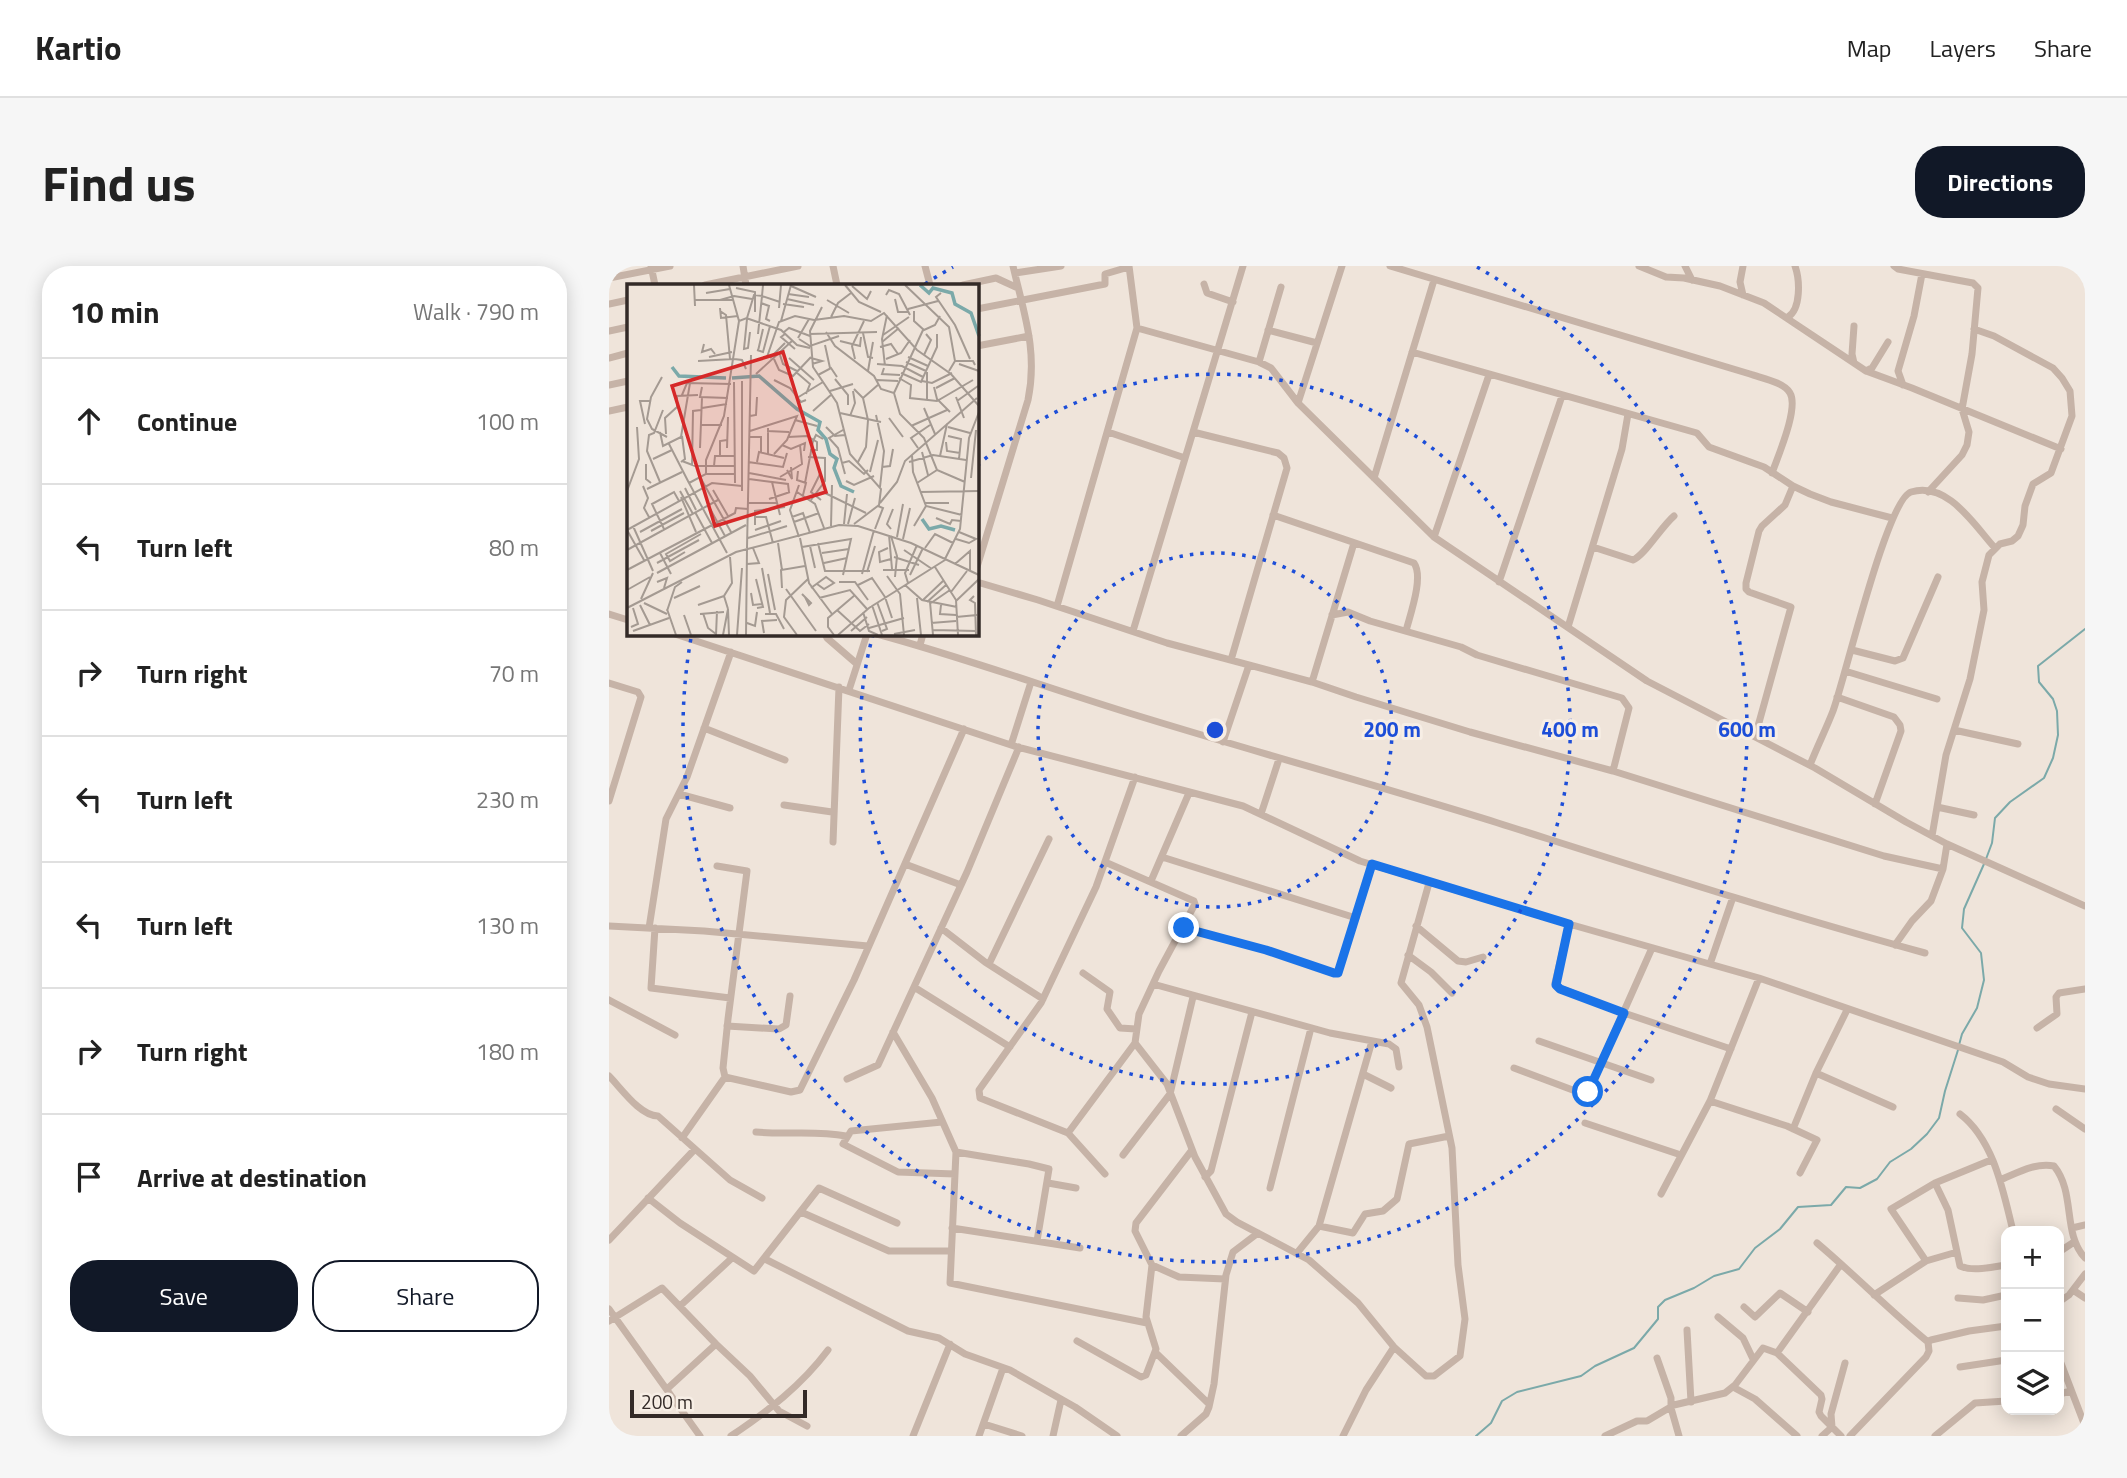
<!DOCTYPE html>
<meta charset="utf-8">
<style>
:root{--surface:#fff;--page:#f6f6f6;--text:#222;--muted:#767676;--line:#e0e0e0;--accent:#111827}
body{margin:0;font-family:"Titillium Web",sans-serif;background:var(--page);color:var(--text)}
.controls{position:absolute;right:21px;bottom:21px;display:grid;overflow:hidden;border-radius:14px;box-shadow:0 4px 18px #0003}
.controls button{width:63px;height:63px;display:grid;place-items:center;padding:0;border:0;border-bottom:2px solid var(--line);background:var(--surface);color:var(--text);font:35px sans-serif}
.scale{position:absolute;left:21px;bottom:18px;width:177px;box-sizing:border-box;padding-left:7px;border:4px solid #332a27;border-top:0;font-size:19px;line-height:24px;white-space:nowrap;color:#332a27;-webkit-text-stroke:5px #f7eee5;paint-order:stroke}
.stop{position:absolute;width:21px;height:21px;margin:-16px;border:5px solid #1a73e8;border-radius:50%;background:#fff}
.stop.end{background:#1a73e8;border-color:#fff;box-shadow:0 2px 7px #0008}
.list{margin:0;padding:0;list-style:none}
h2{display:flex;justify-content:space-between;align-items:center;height:91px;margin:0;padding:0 28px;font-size:30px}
h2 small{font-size:23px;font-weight:400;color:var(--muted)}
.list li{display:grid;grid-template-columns:46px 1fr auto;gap:21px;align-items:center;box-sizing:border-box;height:126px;padding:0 28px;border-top:2px solid var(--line)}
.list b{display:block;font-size:26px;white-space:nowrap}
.list em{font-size:23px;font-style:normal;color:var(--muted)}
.actions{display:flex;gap:14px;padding:21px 28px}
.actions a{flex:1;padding:16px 0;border:2px solid var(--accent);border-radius:28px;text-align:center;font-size:24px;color:var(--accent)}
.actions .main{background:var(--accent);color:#fff}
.icon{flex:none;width:38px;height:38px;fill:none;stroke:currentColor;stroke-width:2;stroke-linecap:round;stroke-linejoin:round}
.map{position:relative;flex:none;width:1476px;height:1170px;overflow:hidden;border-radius:28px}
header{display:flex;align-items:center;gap:42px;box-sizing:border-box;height:98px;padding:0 35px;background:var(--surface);border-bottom:2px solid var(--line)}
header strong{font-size:33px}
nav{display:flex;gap:38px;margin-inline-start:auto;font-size:24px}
.intro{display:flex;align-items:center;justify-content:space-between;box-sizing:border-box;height:168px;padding:0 42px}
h1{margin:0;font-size:49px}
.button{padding:18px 32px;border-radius:28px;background:var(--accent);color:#fff;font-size:24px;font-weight:700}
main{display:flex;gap:42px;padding:0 42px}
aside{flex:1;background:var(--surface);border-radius:28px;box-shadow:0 4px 18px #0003}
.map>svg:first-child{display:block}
</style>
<header>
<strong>Kartio</strong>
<nav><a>Map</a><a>Layers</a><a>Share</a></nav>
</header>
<div class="intro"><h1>Find us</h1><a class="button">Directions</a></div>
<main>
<aside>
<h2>10 min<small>Walk · 790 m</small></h2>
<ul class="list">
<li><svg class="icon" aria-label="ahead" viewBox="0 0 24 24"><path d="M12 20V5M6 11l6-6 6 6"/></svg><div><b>Continue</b></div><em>100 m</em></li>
<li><svg class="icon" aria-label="left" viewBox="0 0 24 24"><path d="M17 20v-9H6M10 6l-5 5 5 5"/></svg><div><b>Turn left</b></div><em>80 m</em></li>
<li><svg class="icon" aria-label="right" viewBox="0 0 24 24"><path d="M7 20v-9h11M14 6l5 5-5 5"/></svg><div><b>Turn right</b></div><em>70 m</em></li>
<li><svg class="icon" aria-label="left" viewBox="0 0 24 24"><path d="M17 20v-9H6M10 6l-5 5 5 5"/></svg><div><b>Turn left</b></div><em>230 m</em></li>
<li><svg class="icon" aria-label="left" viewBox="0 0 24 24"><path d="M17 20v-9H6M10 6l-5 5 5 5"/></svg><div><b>Turn left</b></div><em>130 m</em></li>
<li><svg class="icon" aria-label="right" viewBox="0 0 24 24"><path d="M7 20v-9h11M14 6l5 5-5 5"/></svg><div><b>Turn right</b></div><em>180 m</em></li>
<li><svg class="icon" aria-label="arrive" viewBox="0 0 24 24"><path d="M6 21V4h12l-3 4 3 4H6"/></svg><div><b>Arrive at destination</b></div></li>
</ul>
<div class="actions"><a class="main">Save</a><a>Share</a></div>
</aside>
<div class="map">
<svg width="1476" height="1170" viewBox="0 0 1476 1170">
<rect width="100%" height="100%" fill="#efe4da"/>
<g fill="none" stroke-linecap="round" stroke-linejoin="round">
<!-- stream -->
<path stroke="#7ba9a9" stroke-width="2" d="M1377 593 1383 577 1386 552 1401 536 1435 512 1444 492 1449 469 1448 445 1444 433 1430 416 1429 400 1476 363
M1350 779 1353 768 1368 742 1375 714 1372 687 1353 662 1355 643 1375 598
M867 1170 882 1157 893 1135 908 1126 972 1110 986 1100 1025 1082 1049 1053V1041L1056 1034 1085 1022 1105 1010 1130 1003 1146 982 1171 963 1189 941 1222 939 1237 921 1251 922 1268 913 1281 896 1302 883 1318 868 1330 852 1336 825 1349 784"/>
<!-- street -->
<path stroke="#c6b3a7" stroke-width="7" d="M42 0 46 19
M134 0 137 19
M224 0 228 19
M316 0 321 19
M520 0 528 62 650 96 662 102 689 137 825 271 1038 415 1206 502 1297 556 1338 578 1476 640
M781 0 1141 108C1152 112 1175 116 1181 127 1190 142 1169 190 1163 207
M1030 0 1057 11 1075 12 1111 20 1155 37 1257 105 1303 122 1452 183
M1076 0 1083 14
M1134 0 1131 16 1134 29
M1285 0 1289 3 1364 17 1369 22 1363 88 1353 143 1360 166 1358 179 1353 189 1319 226
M406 7 452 0
M0 12 61 0
M595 18 598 27 624 36
M96 19 189 0
M354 19 387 12 409 22
M0 38 19 34
M368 43 496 18V8L520 1
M1179 51C1192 43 1191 14 1186 0
M659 64 708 77
M0 65 19 61
M368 80 420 70
M803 86 1088 167 1100 181 1155 201 1184 220 1201 228 1222 236 1283 252
M0 92 19 87
M650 96 672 21
M1245 97 1243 88 1245 60
M1257 105 1263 102 1279 76
M0 119 19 115
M1294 119 1289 105 1305 50 1313 8
M689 137 733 0
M0 145 19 141
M499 166 576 192
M584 166 669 187 675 192 678 202 622 394
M765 212 825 14
M664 249 805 297C815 311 801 349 797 365
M825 271 880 109
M984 281 1024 294C1036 289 1052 261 1065 250
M368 301 419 134C429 85 415 48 404 0
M368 316 429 334 558 377 703 416 747 431 861 466 1004 505 1275 590 1334 603
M890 316 953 130
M448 340 528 62
M0 348 19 354
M723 349 739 346 761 355 852 381 868 389 1013 432 1020 442 1004 505
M959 361 1013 183 1019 148
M524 365 634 0
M66 368 405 480 634 540 751 595 960 658 1150 712 1394 796 1419 811 1440 818 1476 823
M216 368 218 372 248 398
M268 368C353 391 436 421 520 447 643 485 767 519 889 557 1031 602 1173 648 1316 687
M311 379 314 368
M1243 384 1286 395 1294 392 1329 311
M1236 405 1328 433
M703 416 745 277
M0 417 29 426 32 431 0 535
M240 424 258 368
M1228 431 1285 451 1291 459 1292 465 1266 538
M95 462 176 494
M1345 464 1409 478
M1146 471 1182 341 1140 326 1137 323V317L1150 265 1153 260 1176 239 1184 220
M614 476 640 399
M402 479 422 416
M1201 499C1208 481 1217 463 1224 445 1236 413 1278 233 1302 226 1339 215 1365 259 1386 282
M70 528 121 542
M175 539 223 546
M1328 541 1365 549
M652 548 670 493
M1323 570 1337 489 1361 413 1375 344 1373 316 1380 289 1391 278 1403 275 1409 270 1414 259 1416 240 1424 218 1442 207 1463 150 1461 125 1453 112 1444 102 1385 70 1365 63
M224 576 230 421
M553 591 747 652
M296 598 352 619
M542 615 580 527
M960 658 946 717 948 721 1015 747 1122 783
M0 660 95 665 259 680
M807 660 849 695 857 696 874 691
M40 662 57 553 78 511 122 386
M46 662 42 722 121 732
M332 662 376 696 434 733
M575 662 657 684 725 707H729L763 598
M1286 679 1303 655 1322 635 1334 603 1338 578
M799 689 822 706 843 727
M380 698 440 573
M1101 698 1124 631
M474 707 501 726 498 743 511 762 527 763
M544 718 721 767 780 778 787 783 790 801
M305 721 401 781
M0 734 66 769
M118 760 170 763 177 759 181 730
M1428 762 1448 748 1447 731 1450 727 1476 723
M284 766 323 832 347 886 341 1017 538 1057
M930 775 1042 814
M526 777 558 818 586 891 617 948 628 956 700 994 749 1037 785 1081 817 1110H825L851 1090 856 1053 849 999 843 882 818 761 810 739 792 717 820 617
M905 802 969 826H979L1043 682
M1207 807 1284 841
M754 808 782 822
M0 810C12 822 31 850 49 850L121 914 153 932
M116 811 182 826 191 824 245 714 355 463
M238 813 269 799 358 606 410 481
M1101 835 1178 860 1208 874 1191 907
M1447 843 1476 863
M1351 848C1385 874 1394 925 1404 965
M333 856 242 865 234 878 289 906 346 908
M976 857 1072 889
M1184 863 1207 807 1238 744
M147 866C178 869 206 864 237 870
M459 867 526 777 530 748 550 705 586 638 585 635 496 596
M73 872 116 811 114 802 119 753 138 605 108 600
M347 886 420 898 440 903 428 975
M514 889 561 828 584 731
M496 908 459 867 371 832 370 824 432 737 487 621 526 511
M596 911 602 905 643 746
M1391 914C1408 907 1427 896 1445 900 1467 927 1453 967 1476 992
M439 917 467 922
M1326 917 1339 944 1351 1000C1364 1006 1383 1001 1397 999
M661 922 702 762
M1052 928 1101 835 1150 712
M39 932 71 957 145 1005 210 922 288 957
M192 946 280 985H341
M710 960 744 967 756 948 774 945 788 933 800 878 840 870
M343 962 471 982
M1463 962 1476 959
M0 974 86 883
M1208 977C1246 1009 1281 1045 1319 1076
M1450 986 1465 976
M688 987 710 960 763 775
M156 993 299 1065 330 1072 356 1088 401 1104 466 1141 508 1170
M1317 995 1282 943 1326 917 1382 894
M543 999 570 1011 616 1013
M1464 1024 1476 1032
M1265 1029 1317 995 1348 986
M1349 1032 1374 1034 1397 1029
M1450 1036 1460 1029 1476 1008
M71 1040 123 992
M1135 1041 1146 1051 1171 1027 1199 1046
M0 1043 91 1170
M1109 1051 1134 1072 1144 1093
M0 1055 53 1022 107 1078 141 1110 170 1145 198 1160
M1078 1064 1082 1136
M468 1075 532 1111 537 1109 547 1083 537 1051 543 999 526 965 527 957 583 884
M546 1086 600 1138
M1168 1087 1232 998
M1048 1092 1062 1132V1142L1070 1170
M1450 1092 1476 1160
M1351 1101 1397 1094
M1124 1121 1146 1133 1188 1170
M58 1123 107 1078
M1450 1128 1462 1125
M375 1158 413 1170
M122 1170C159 1145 192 1120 219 1084
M304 1170 341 1078
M370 1170 394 1102
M444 1170 452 1134
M572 1170 597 1148 600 1141 605 1118 617 1009 624 986 649 967
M734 1170 757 1124 785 1081
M996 1170 1028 1155H1038L1065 1139 1116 1127 1126 1119 1154 1082 1168 1087 1212 1129 1213 1133 1210 1146 1212 1150 1232 1170
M1213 1170 1223 1161 1222 1148 1236 1097
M1241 1170 1317 1091 1320 1085 1319 1076 1322 1074 1360 1065 1397 1060
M1326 1170 1366 1137 1397 1135"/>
</g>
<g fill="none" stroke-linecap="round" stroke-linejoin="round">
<!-- route -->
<path stroke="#1a73e8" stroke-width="9" d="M575 662 657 684 725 707H729L763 598 960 658 947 719 951 723 1015 747 979 826"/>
</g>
<!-- distance rings -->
<g fill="none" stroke="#1d4ed8" stroke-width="3.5" stroke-dasharray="3.5 7">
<circle cx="606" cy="464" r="177"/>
<path d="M368 200A355 355 0 1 1 264 369"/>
<path d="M316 18A532 532 0 0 1 344 1M868 1A532 532 0 1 1 82 372"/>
</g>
<!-- overview -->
<g transform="translate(18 18)">
<rect width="352" height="352" fill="#efe4da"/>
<path fill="none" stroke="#7ba9a9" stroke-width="3.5" d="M293 1 302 9 306 4 325 9 328 20 344 29 352 52M45 83 52 92 99 94M105 94 132 92 170 125 193 138 191 146 199 155 203 170 210 175 207 184 214 202 227 208M295 235 302 245 314 242 328 246"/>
<path fill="none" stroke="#a49a92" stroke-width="2" d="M67 1 68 22M102 1 112 37M218 1 232 18 254 28M278 1 322 43 328 77 322 87M164 2 189 13M225 2 240 15 244 7M109 4 128 8V28M79 9 103 5M314 9 309 13 328 41 343 75M161 10 182 13M259 11 262 6 272 10 283 31M160 15 187 21M268 15 271 28H282M68 16H106M93 16 107 12 125 15M200 16 222 29M134 19 142 22 139 35 143 37M156 20 177 23M195 23 183 47 186 83 210 119 223 170 254 205 252 221 227 240M93 24 94 34 111 32M152 24 154 1M281 25 311 17M93 27 99 31 103 75M287 27V37L297 46 308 41 313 32M204 33 211 19 224 9M119 34 154 46 170 61 183 64M120 35 117 65 121 64 123 48M187 36 217 32 244 37 257 29 290 66 324 90 352 122M154 37 164 1M157 48 162 44 183 52M199 48 208 62 247 92 254 105 267 109 273 130 297 154 310 186 338 198M236 49 241 73 246 74M131 50 135 12 153 18M158 50 154 53 168 65M183 50 250 48M256 51 282 33M171 54 182 35M172 55 183 62 212 52M213 57 233 62 234 53M255 58 272 44M77 60 75 68 84 65 88 70M198 61 203 84M253 63 264 60 271 70M130 66 136 68 143 42M131 67 136 45M153 71 156 80 170 87M297 71 304 56 299 50M82 73 105 68M140 73 152 38 168 32 187 36M281 73 301 82M143 74 158 59M162 74 187 96M184 74 195 77 185 80M147 75 152 86 166 92 184 73M228 75 225 62 237 37M259 75 274 69 283 56M71 77 107 75 115 76 119 85M328 77H346L348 81M279 78 299 87M250 80 275 82 296 93M332 80 352 87M258 82 255 55 260 31M257 84 255 90 273 91M241 87 246 58M169 88 183 100 179 110M300 88V116M274 89 294 98 310 63V50M129 90 165 57M191 91 204 84 210 93M35 93 24 113 20 135 25 145 40 153M272 94 284 101 283 114 310 117 346 96M208 95 221 111V121M147 96 163 104 174 118 179 116M250 96 271 97M115 97V207M295 97 305 99 325 89M107 98 108 199M75 103 73 113 101 114M307 103 310 115 323 128M309 104 328 94M227 105 236 114 241 136 239 163 231 178M203 107 226 100M267 109 296 46M55 111 60 99 104 100M329 113 337 134M170 114 196 98M236 114 252 100M330 117 351 102M75 124 100 120M297 124 308 150M186 127 205 110M213 129 254 138M249 131 257 167 253 203M123 132 129 131 130 113M223 132 228 119 226 107M262 134 276 153M168 136 190 142M18 140 13 117H23M73 141H95M284 142 320 126M199 143 208 152 218 151M321 143 343 149M216 146 202 154 211 164 218 190M123 147 170 132 160 156 147 170M140 147 162 148M33 148 36 162 54 153 63 99M39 150 38 134 50 123V112L71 111M321 152 334 155 332 175M123 153H134V169M161 153 180 152 190 158V166H183M319 158 320 167 333 169M42 160 62 199M155 161 164 165 178 159 177 167M73 164 75 113M100 164 101 133M291 164 284 154 303 141M295 168 301 191M141 170V144M285 171 286 188 299 222 335 231M93 172V157L100 156M313 172 320 140M181 173 198 174V197L184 216M26 175 45 166M55 177 68 182H108M54 178 58 175 55 152M121 178 156 183 160 169M130 178 132 168 157 174M282 178 306 171 339 176M215 179 222 177 237 190 241 186M19 180V195L24 199M65 182 66 127 74 126M87 182 88 172H108M255 183 263 182 266 165M160 186 165 195 164 183M171 187 170 196 179 199 176 211M243 188 251 156M122 189 159 196M79 190H107M193 190 184 208 194 216M73 193 104 248M153 193 175 180 173 161M344 194 349 146M122 195 161 200 162 208M219 197 227 201 247 192M33 198 20 167 22 151 27 149 36 126M145 198 153 231M178 199 186 157 189 151 196 155M290 199 310 186M16 202 21 214 17 224 22 233M58 204 69 226M20 205 55 188M86 206 101 232M0 207 12 175 10 143M53 207 66 230M170 208 188 220 197 244M293 208 352 207M198 209 239 229M54 213 69 248M142 215 163 208M121 219H150M253 219 270 198 278 177 350 114M297 219H322M81 221 98 252M68 228 85 259M127 233H139L146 259M165 233 176 229 183 249M309 234 323 240 325 236 334 237M167 238 192 229M217 240 220 210M221 240 228 214M128 241V227L158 223M6 242 26 287M204 242 205 201M287 242 299 222M37 245 25 220 47 208 52 217M248 245 256 224 251 222M264 245 260 240 266 225M0 246 85 199 115 202M0 246 17 276M128 246 154 237M24 247 57 229M13 248 55 225M262 251 265 285M264 252 270 272 268 293M172 253 163 226 172 201M270 253 276 220M121 254 160 242M173 254 182 299 205 330M276 255 283 224M329 255 342 259 349 255 332 248M151 259 155 286M191 259 198 287H243M183 262 188 284M175 263 224 255 216 291M120 264 124 71M261 264 252 268 253 278 264 275M298 264 308 250 326 259M0 266 91 216M277 266 305 285M58 268 43 277 39 270 74 250M33 269 44 290M100 269 62 199 79 190V176L97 132 112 37 120 34 127 11 135 12 136 1M195 269 222 265M267 273 292 281M318 275 333 245 342 154 352 128M30 279 72 256M197 279 220 274M120 280 132 279 126 264M328 280 343 267V287M308 283 329 316 331 351M135 284 143 329M0 286 108 229 109 224 121 225M256 286H282M240 288 248 262M30 289 119 241M141 290 148 326M235 290 247 246M283 291 296 264M260 292 273 310 277 351M129 295 136 323 130 324M30 298 40 294 37 304M212 298H228L241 316M281 299 278 289 290 261M231 301 245 294 258 313M278 301 295 316 330 323M155 304 154 286 178 282M184 304 199 293 207 299 197 305 190 300M159 305 189 347M0 306 23 293M324 308 340 287M124 309 126 321 135 320M175 310 184 319 182 321 178 313M347 312 343 316 348 319 349 351M258 313 265 334M47 314 73 302M192 314 223 306 240 325M290 314 294 351M14 315 26 289M296 316 316 297M329 317 352 295M250 318 260 345 255 347M300 318 319 301M303 318 306 351M17 319 40 330M304 319 323 306M13 321 23 341M71 321 97 312M245 321 255 351M314 321 313 330 329 331M0 324 109 268 212 241 231 242 284 259 352 291M40 325 49 351M101 325 97 312 105 299 103 273M101 325 102 351M210 326 233 347 242 340M40 327 48 303 55 298M236 328 242 347 251 351M76 329 81 344 89 350M73 330 97 328M138 330H149L157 345M57 331 64 351M329 333 350 331M120 339 128 342 130 328M304 339 329 337M4 343 11 340 6 324M242 344 277 334M306 346 349 347M6 347 42 334M224 347 240 333M137 349 135 337 150 336M267 350 288 346M89 351 90 327M96 351 101 325M110 351 115 284M119 351 120 265M170 351 157 333 159 316 181 295M207 351 201 343V334L228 311M211 351 242 324 318 276"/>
<path fill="#d62828" fill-opacity="0.15" stroke="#d62828" stroke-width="3.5" d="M156 68 199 208 88 242 45 102Z"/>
<rect width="352" height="352" fill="none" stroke="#332a27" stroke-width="3.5"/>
</g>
<circle cx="606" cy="464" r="10" fill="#1d4ed8" stroke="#f7eee5" stroke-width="3.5"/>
<g font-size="21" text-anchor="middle" font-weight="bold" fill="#1d4ed8" stroke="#f7eee5" stroke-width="6" stroke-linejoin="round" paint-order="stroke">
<text x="783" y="471">200 m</text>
<text x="961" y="471">400 m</text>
<text x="1138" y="471">600 m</text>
</g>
</svg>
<div class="controls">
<button>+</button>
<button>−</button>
<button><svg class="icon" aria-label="layers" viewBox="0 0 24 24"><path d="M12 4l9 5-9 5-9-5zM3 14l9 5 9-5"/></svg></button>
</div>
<div class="scale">200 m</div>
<div class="stop" style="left:979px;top:826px"></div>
<div class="stop end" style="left:575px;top:662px"></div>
</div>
</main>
